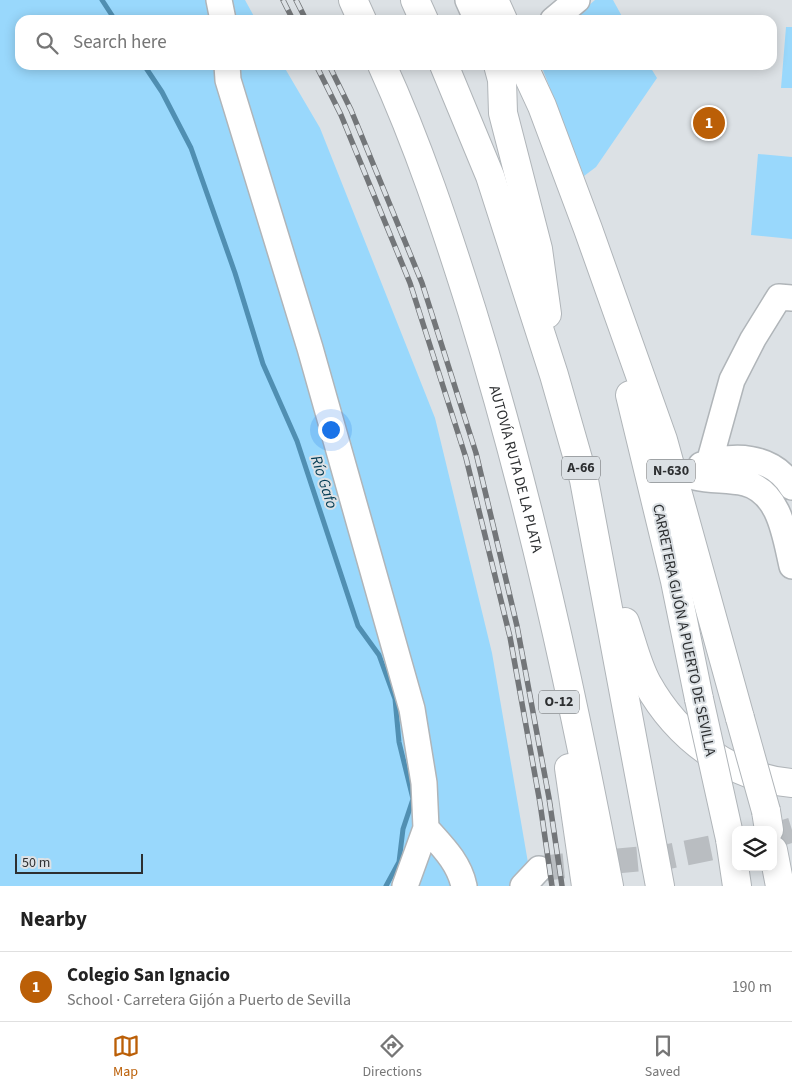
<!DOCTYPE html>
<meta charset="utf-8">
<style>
:root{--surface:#fff;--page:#f6f6f6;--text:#222;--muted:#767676;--line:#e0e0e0;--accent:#bb5f07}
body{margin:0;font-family:"Source Sans 3",sans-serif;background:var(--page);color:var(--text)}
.controls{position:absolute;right:15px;bottom:15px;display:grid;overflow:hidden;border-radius:10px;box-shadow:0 2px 12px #0003}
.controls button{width:45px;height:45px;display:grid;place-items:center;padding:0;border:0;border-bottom:1px solid var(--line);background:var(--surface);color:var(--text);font:25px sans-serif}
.scale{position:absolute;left:15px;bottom:12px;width:128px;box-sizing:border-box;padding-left:5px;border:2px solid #2d2f31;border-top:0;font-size:14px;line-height:18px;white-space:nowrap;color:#2d2f31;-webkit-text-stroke:4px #dce1e5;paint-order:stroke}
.you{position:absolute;left:330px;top:429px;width:18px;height:18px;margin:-12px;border:4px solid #fff;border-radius:50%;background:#1a73e8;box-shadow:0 0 0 8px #1a73e833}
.badge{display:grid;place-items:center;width:32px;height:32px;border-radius:50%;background:var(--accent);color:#fff;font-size:16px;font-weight:700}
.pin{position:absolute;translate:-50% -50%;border:2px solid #fff;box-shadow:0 1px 5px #0006}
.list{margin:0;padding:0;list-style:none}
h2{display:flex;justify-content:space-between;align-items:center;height:65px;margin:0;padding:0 20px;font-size:21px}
h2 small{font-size:16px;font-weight:400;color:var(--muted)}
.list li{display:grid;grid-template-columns:32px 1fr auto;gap:15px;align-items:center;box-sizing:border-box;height:70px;padding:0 20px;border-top:1px solid var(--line)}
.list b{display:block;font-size:19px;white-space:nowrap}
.list p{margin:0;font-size:16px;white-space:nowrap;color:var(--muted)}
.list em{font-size:16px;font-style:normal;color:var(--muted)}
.icon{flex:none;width:28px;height:28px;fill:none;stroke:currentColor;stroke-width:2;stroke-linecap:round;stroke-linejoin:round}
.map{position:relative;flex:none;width:792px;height:886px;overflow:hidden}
.search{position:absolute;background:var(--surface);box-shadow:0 2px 12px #0003;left:15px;right:15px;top:15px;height:55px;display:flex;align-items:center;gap:12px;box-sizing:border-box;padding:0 18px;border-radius:15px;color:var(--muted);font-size:19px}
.sheet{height:135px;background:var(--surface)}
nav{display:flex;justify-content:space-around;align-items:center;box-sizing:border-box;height:70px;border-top:1px solid var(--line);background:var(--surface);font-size:14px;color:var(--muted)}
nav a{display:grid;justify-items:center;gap:2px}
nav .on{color:var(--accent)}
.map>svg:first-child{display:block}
</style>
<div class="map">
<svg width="792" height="886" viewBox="0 0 792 886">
<rect width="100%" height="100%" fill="#dce1e5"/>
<!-- green -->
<path fill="#99d8fc" d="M0 0H245L256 20H20V65H283L320 128 435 418 492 653 532 886H0Z
M595 0H613L624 20H572Z
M786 27H792V88H781Z
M541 65H649L657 78 596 167 584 176Z
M758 154 792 157V239L751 235Z"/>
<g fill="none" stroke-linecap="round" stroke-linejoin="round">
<!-- stream -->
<path stroke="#508fb2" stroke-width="5" d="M102 0 115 20
M144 65 162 92 191 148 235 273 263 364 297 441 358 626 379 655 395 699 399 742 413 799 403 829 399 862 386 886"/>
<!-- minor-tunnel -->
<path stroke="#b9bdc1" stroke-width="25" stroke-dasharray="25 12" stroke-linecap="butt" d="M773 836 792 830
M539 869 562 866 671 856 736 843"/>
<!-- minor casing -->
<g stroke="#b0b5b9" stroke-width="28">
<path id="minor" d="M219 0 223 20
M468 0 477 20
M553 20 577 0
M227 65 228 80 310 348 412 709 424 783 426 828 405 886
M709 463 732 380 753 339 779 297 792 298
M698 471 701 465C733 454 772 454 792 487
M695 477C712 481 728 479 745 483 780 492 785 536 792 566
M426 828C442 846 459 862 464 886
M523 886 539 869"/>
</g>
<!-- highway casing -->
<g stroke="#b0b5b9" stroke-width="30">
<g id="highway">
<path d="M353 0 362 20"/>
<path d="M415 0 424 20"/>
<path d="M494 0 503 20"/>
<path id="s1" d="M382 65C418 144 446 228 472 311 530 499 572 692 609 886"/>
<path d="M444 65 490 176 554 375 584 480 660 886"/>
<path d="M498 65 502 80 503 113 538 249 547 314"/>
<path d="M523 65 542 106 588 229 663 440 740 718"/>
<path d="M630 395 675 581 699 699"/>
<path d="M625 622C632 642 637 665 647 683 677 737 730 778 792 783"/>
<path d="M569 768 586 886"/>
<path d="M766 811 769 830"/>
<path d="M730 839 737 886"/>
<path d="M773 850 780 886"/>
</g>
</g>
<!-- minor -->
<use href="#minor" stroke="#fff" stroke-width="25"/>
<!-- highway -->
<use href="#highway" stroke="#fff" stroke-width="28"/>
<!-- rail casing -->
<g stroke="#737679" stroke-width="5.5">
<path id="rail" d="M283 0 293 20
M296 0 306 20
M316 65 341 115 410 283 466 458 510 637 540 803 552 886
M329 65 351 110 422 283 476 453 517 626 549 798 562 886"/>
</g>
<!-- rail -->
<use href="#rail" stroke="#dce1e5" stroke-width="4" stroke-dasharray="11" stroke-linecap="butt"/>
<!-- highway-bridge casing -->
<g stroke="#b0b5b9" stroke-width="30" stroke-linecap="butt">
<path id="highway-bridge" d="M699 699 730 839
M740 718 766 811"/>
</g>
<!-- highway-bridge -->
<use href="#highway-bridge" stroke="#fff" stroke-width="28"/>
</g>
<g text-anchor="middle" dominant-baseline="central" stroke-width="4" stroke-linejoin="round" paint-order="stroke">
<!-- shield labels -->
<g fill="#dce1e5" stroke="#626467" stroke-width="1">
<rect x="562" y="456.5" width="38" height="23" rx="4"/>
<rect x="647" y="459.5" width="48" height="23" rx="4"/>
<rect x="539" y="690.5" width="40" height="23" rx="4"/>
</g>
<g font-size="14" font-weight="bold" fill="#2d2f31">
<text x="581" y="468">A-66</text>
<text x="671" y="471">N-630</text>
<text x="559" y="702">O-12</text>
</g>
<!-- street labels -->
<g font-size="15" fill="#2d2f31" stroke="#dce1e5">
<text stroke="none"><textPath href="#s1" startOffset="426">AUTOVÍA RUTA DE LA PLATA</textPath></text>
<text transform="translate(684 630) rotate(78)">CARRETERA GIJÓN A PUERTO DE SEVILLA</text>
</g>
<!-- water labels -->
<g font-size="16" font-style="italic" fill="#043d55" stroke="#dce1e5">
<text transform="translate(324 482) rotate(72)">Río Gafo</text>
</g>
</g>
</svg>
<div class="controls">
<button><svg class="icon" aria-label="layers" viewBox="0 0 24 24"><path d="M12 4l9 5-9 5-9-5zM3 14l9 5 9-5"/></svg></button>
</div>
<div class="scale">50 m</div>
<div class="you"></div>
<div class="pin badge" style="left:709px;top:123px">1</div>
<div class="search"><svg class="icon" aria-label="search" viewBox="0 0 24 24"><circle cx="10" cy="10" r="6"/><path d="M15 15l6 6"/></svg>Search here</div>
</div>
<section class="sheet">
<h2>Nearby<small></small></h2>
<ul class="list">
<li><span class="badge">1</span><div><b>Colegio San Ignacio</b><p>School · Carretera Gijón a Puerto de Sevilla</p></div><em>190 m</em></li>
</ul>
</section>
<nav>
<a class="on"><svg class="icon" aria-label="map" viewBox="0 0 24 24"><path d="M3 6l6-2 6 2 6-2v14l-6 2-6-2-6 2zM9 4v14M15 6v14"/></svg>Map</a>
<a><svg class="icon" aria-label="directions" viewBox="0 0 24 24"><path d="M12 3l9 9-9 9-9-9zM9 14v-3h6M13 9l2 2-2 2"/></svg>Directions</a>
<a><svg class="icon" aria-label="saved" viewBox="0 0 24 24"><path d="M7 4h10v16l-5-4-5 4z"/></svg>Saved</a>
</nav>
